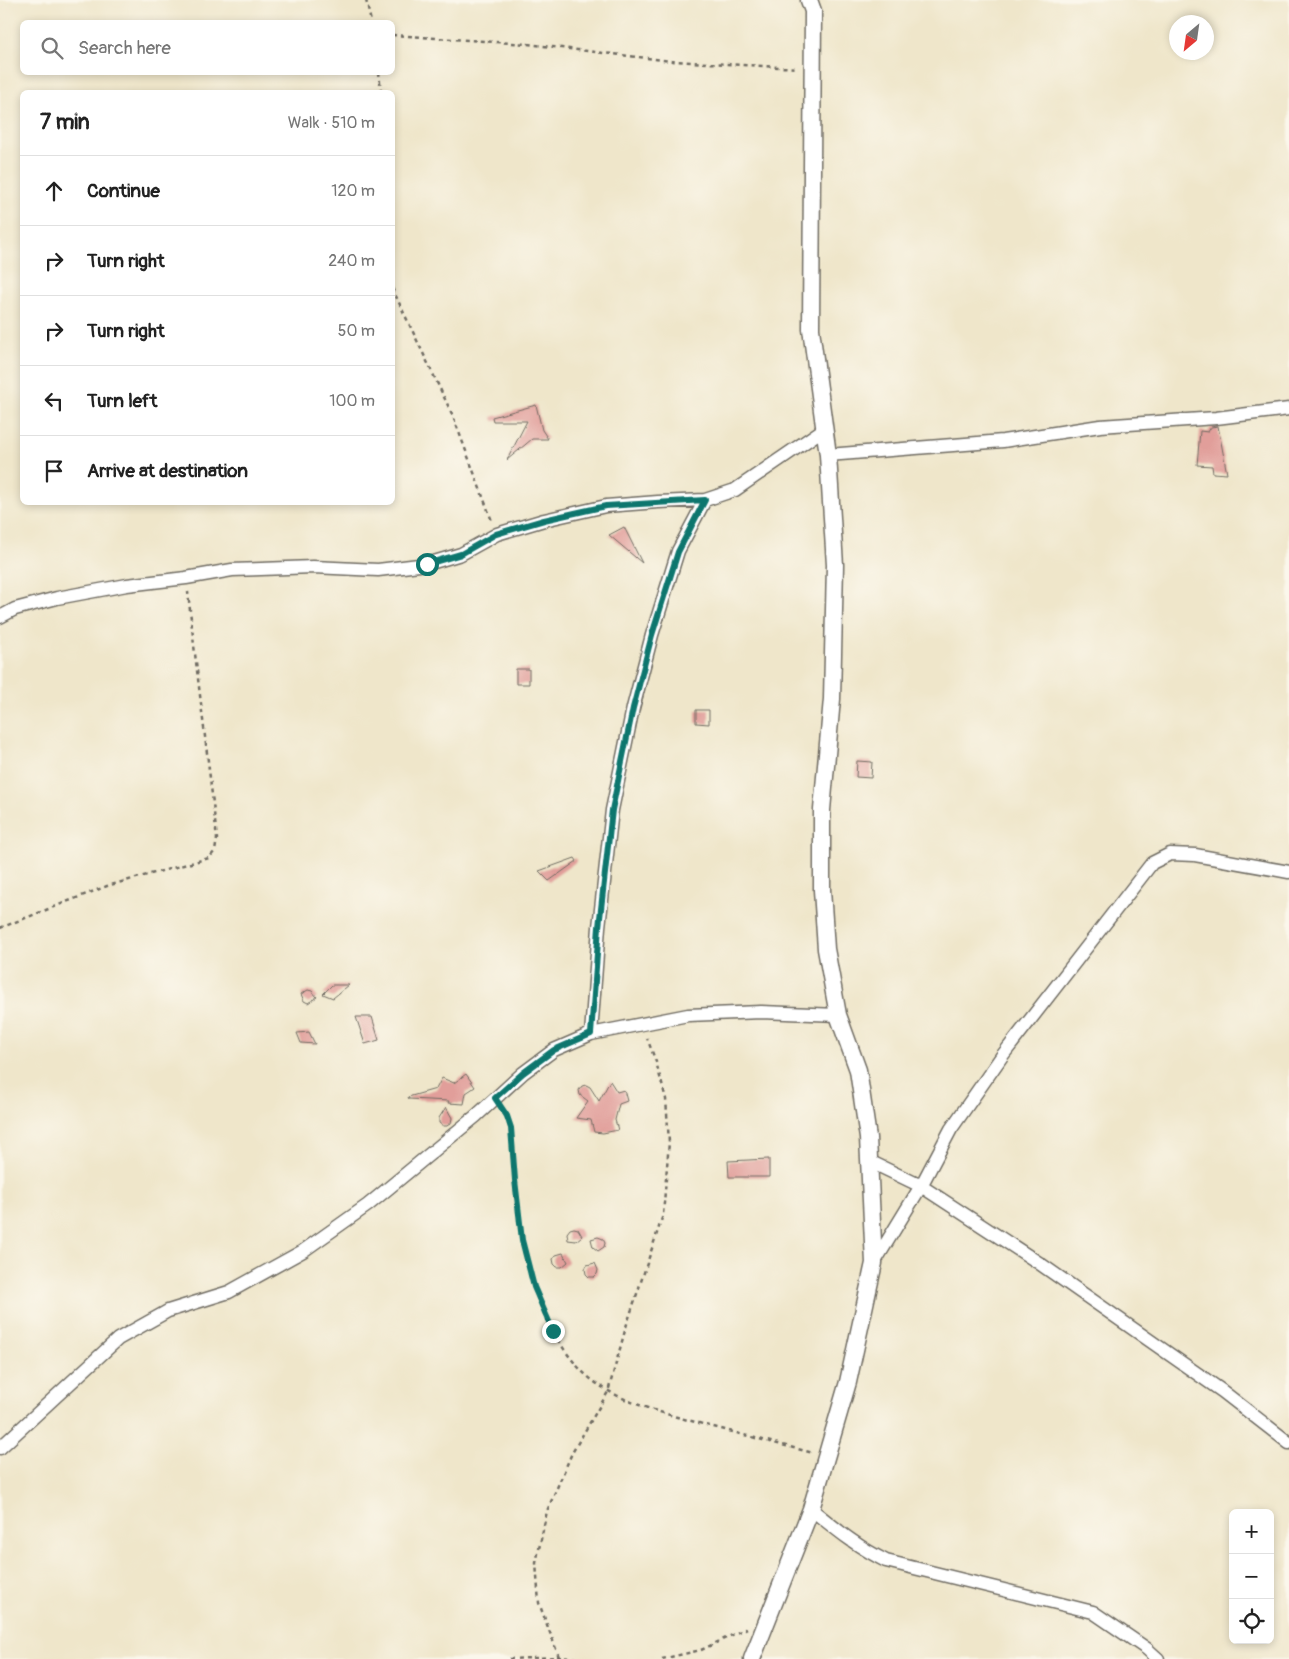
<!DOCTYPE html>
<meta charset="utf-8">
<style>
:root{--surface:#fff;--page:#f6f6f6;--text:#222;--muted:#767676;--line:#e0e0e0}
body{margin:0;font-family:Pangolin,sans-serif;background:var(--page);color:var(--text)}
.controls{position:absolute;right:15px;bottom:15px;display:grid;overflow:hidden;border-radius:8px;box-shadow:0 2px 8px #0003}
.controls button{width:45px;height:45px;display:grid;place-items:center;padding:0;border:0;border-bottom:1px solid var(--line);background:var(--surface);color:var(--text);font:25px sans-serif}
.compass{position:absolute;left:1169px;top:15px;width:45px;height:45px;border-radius:50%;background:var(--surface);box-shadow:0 2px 8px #0003;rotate:209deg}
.stop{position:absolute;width:15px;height:15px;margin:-11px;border:4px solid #0f766e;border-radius:50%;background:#fff}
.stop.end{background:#0f766e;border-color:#fff;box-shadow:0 1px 5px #0008}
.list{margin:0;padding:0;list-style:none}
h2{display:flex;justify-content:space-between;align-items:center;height:65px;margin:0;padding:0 20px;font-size:21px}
h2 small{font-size:16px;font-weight:400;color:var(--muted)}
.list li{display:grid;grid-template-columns:32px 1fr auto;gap:15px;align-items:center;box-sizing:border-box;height:70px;padding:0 20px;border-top:1px solid var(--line)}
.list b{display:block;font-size:19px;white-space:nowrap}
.list em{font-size:16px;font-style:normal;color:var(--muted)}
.icon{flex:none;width:28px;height:28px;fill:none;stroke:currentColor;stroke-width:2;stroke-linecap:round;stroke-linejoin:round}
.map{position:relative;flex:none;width:1289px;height:1659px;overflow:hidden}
.search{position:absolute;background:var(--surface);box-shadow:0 2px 8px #0003;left:20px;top:20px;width:375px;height:55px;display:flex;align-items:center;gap:12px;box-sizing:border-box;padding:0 18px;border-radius:8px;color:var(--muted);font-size:19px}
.panel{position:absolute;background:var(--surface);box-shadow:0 2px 8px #0003;left:20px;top:90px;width:375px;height:415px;border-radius:8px}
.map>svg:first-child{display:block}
</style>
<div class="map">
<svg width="1289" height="1659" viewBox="0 0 1289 1659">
<rect width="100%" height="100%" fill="#fbf7ec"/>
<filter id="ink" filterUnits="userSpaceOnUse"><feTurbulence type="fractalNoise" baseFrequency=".02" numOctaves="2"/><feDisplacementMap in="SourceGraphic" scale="10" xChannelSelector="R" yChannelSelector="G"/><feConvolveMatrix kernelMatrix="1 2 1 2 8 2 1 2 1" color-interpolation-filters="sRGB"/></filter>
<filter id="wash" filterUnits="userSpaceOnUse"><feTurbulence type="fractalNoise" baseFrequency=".0096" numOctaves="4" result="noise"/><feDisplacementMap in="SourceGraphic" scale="20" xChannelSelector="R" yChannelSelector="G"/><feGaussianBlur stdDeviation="1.12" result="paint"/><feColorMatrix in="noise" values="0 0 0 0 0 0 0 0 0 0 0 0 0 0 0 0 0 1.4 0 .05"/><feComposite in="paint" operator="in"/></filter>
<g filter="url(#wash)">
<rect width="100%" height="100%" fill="#efe6ca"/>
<g id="blocks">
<!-- building -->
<path fill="#e19e9a" d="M536 405 542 430 548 439H532L507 460 527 421H493L492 417Z
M1218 426 1227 474 1213 473 1212 466 1197 465 1200 431 1208 432 1211 427Z
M624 527 642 563 609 535Z
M516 669H529V684H516Z
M696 710H709V724L696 723Z
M857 761 872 762 871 778 856 777Z
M575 858 577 861 549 881 539 871Z
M332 985H349L333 998 323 994Z
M308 990 312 991 317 997 308 1003 304 1001 301 994Z
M356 1017H372L379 1040 365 1044Z
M309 1032 315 1044 301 1043 297 1033Z
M466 1074 475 1087 466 1093 464 1104 448 1103 449 1101 409 1099 408 1097 436 1089 442 1078 454 1083Z
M610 1081 617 1092 624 1090 627 1101 619 1104 615 1120 618 1130 603 1133 594 1132 591 1120 576 1118 588 1101 580 1095 579 1090 582 1086 586 1085 590 1087 599 1101Z
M446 1107 452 1118 451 1123 447 1126H443L439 1123V1118Z
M769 1159V1177H729L728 1161Z
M574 1228 578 1229 582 1236 576 1241 568 1240 567 1233 570 1229Z
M598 1237 603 1239 605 1243 604 1247 598 1251 593 1247 591 1239Z
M563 1253 568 1262 562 1267H557L554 1264 553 1259 556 1255Z
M595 1263 598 1270 597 1274 594 1277H589L586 1274 585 1269 587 1265Z"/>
</g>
</g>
<g filter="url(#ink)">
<use href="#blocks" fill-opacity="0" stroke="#706c63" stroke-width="1"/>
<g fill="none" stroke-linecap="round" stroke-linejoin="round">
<!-- minor casing -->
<g stroke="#706c63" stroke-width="15">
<path id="minor" d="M828 455 1003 441 1100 426 1216 418 1289 409
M0 617 15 609 57 598 127 585 186 578 232 570 313 567 378 570 427 564 461 554 497 534 544 520 606 506 658 502 705 500 735 490 824 429
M591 1034 599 927 612 810 633 708 652 635 678 551 705 500
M869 1161 921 1186 1039 1263 1222 1391 1289 1443
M874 1263 921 1186 951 1129 1002 1056 1152 863 1170 854 1195 855 1289 872
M0 1448 118 1339 168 1311 229 1292 303 1251 368 1205 476 1116 523 1073 554 1050 591 1034 688 1015 761 1012 838 1015
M811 1509C836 1529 857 1547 886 1561L1093 1612 1147 1649 1158 1659"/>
</g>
<!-- tertiary casing -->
<g stroke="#706c63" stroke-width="19">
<path id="tertiary" d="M752 1659 811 1509 848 1382 874 1263 868 1138 858 1070 838 1015 826 949 822 890V810L832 699 835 565 828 455 811 329 813 11 809 0"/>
</g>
<!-- path -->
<path stroke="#706c63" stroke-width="2.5" stroke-dasharray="4 4" stroke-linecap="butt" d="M366 0 371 22
M392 35 527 44 672 61 798 68
M379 72 381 92
M392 288 453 416 492 521
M0 928 107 886 209 858 215 851 217 839C208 757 197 675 188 592
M502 1109C514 1127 512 1150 514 1171 516 1194 518 1217 522 1239 530 1285 551 1342 585 1374 616 1403 670 1415 710 1426 744 1435 778 1444 813 1453
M559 1657 539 1603 536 1563 547 1511 572 1453 608 1392 626 1327 663 1215 669 1142 666 1099 656 1062 647 1038
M509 1659 559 1657 589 1659
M662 1659 701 1650 747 1628"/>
<!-- minor -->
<use href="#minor" stroke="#fff" stroke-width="12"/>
<!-- tertiary -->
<use href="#tertiary" stroke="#fff" stroke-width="16"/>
</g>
</g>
<g fill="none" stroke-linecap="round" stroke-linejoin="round" filter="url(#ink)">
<!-- route -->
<path stroke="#0f766e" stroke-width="6" d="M427 564 461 554 496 534 544 520 606 506 705 500 678 552 652 635 633 708 612 810 599 927 591 1034 554 1050 523 1073 495 1098 507 1116 511 1128 515 1180 522 1240 534 1287 553 1331"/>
</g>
</svg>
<div class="controls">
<button>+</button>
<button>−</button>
<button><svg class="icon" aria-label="locate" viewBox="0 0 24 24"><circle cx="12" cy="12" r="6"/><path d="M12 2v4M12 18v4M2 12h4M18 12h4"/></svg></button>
</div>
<svg class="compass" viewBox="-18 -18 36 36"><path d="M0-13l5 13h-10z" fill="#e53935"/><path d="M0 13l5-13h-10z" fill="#767676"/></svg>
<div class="stop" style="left:427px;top:564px"></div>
<div class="stop end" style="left:553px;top:1331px"></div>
<div class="search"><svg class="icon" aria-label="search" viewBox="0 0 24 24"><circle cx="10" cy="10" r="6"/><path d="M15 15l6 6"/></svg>Search here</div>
<section class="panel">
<h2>7 min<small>Walk · 510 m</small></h2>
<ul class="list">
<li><svg class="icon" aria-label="ahead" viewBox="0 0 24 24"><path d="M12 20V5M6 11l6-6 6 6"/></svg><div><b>Continue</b></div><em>120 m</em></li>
<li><svg class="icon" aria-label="right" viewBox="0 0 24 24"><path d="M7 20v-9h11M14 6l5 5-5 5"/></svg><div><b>Turn right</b></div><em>240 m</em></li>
<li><svg class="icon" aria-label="right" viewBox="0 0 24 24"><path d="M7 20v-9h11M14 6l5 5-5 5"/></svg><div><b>Turn right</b></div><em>50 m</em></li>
<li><svg class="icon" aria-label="left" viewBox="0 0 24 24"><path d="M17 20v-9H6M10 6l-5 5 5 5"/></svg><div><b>Turn left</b></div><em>100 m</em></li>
<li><svg class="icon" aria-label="arrive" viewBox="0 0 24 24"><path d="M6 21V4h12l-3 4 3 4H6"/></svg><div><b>Arrive at destination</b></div></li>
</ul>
</section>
</div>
